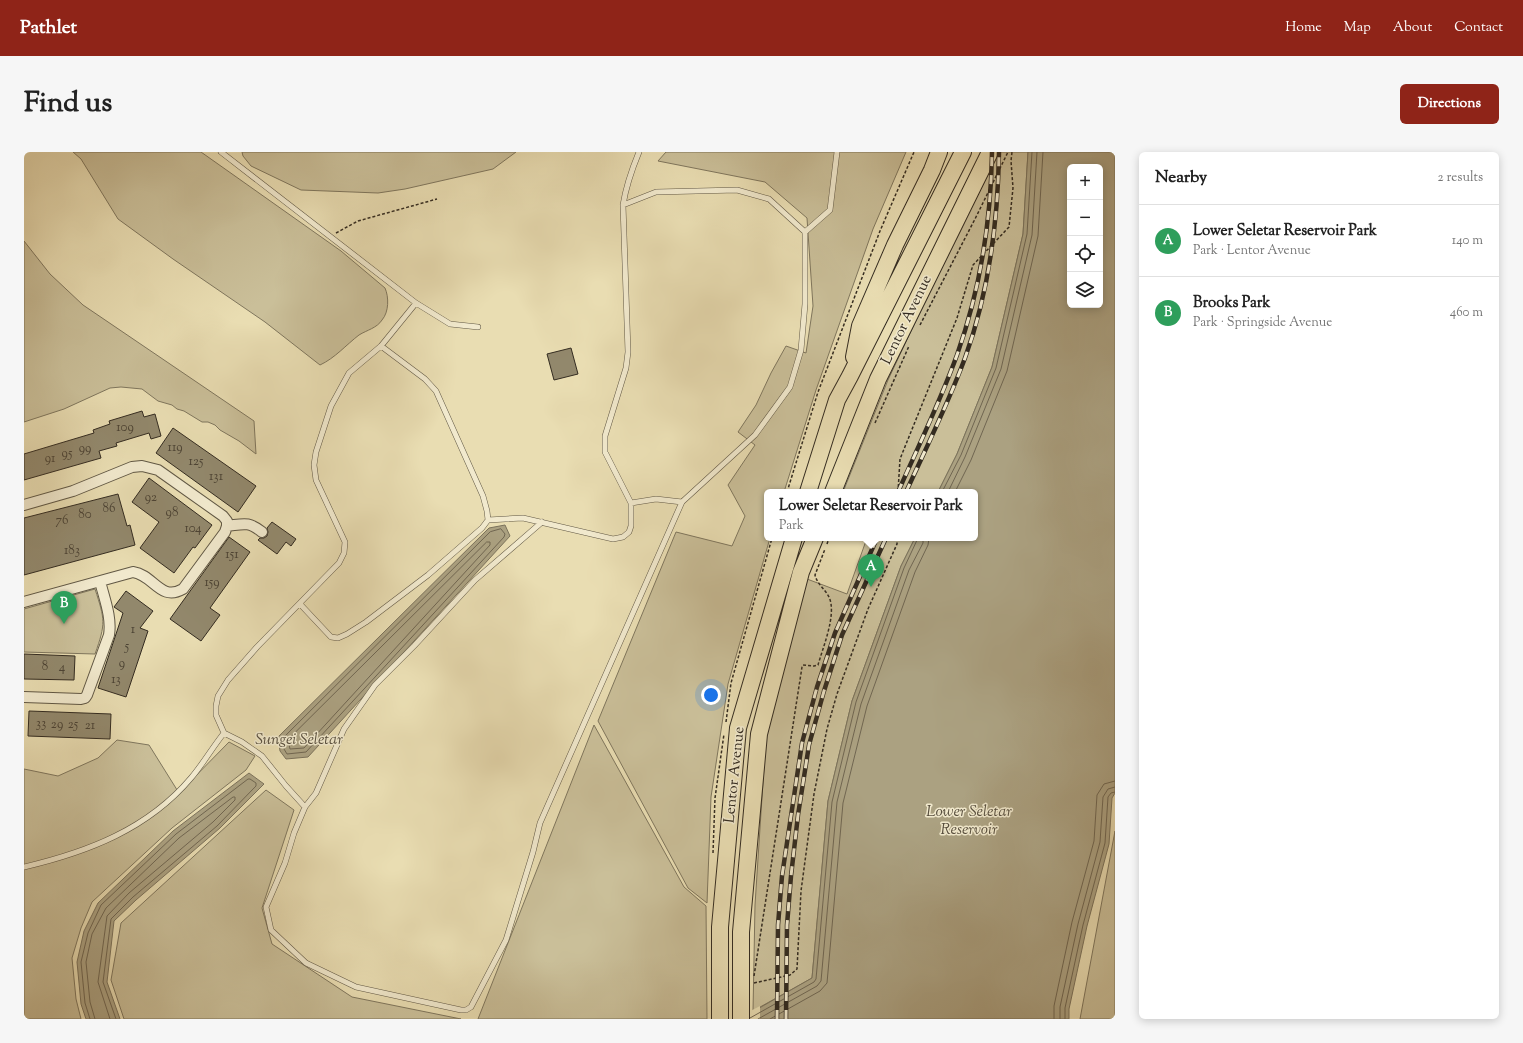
<!DOCTYPE html>
<meta charset="utf-8">
<style>
:root{--surface:#fff;--page:#f6f6f6;--text:#222;--muted:#767676;--line:#e0e0e0;--accent:#8f2418}
body{margin:0;font-family:"Sorts Mill Goudy",serif;background:var(--page);color:var(--text)}
.controls{position:absolute;right:12px;top:12px;display:grid;overflow:hidden;border-radius:6px;box-shadow:0 2px 10px #0003}
.controls button{width:36px;height:36px;display:grid;place-items:center;padding:0;border:0;border-bottom:1px solid var(--line);background:var(--surface);color:var(--text);font:20px sans-serif}
.you{position:absolute;left:687px;top:543px;width:14px;height:14px;margin:-10px;border:3px solid #fff;border-radius:50%;background:#1a73e8;box-shadow:0 0 0 6px #1a73e833}
.badge{display:grid;place-items:center;width:26px;height:26px;border-radius:50%;background:var(--accent);color:#fff;font-size:13px;font-weight:700}
.pin{position:absolute;translate:-50% -33px;filter:drop-shadow(0 1px 2px #0008)}
.pin::after{content:'';position:absolute;top:21px;width:14px;height:12px;background:inherit;clip-path:polygon(0 0,100% 0,50% 100%)}
.popup{position:absolute;left:740px;top:337px;width:214px;height:52px;box-sizing:border-box;display:grid;place-content:center;border-radius:6px;background:var(--surface);filter:drop-shadow(0 1px 3px #0005);font-size:13px;white-space:nowrap;color:var(--muted)}
.popup b{font-size:15px;color:var(--text)}
.popup::after{content:'';position:absolute;left:50%;top:100%;margin-left:-8px;border:8px solid transparent;border-top-color:var(--surface)}
.list{margin:0;padding:0;list-style:none}
h2{display:flex;justify-content:space-between;align-items:center;height:52px;margin:0;padding:0 16px;font-size:17px}
h2 small{font-size:13px;font-weight:400;color:var(--muted)}
.list li{display:grid;grid-template-columns:26px 1fr auto;gap:12px;align-items:center;box-sizing:border-box;height:72px;padding:0 16px;border-top:1px solid var(--line)}
.list b{display:block;font-size:15px;white-space:nowrap}
.list p{margin:0;font-size:13px;white-space:nowrap;color:var(--muted)}
.list em{font-size:13px;font-style:normal;color:var(--muted)}
.icon{flex:none;width:22px;height:22px;fill:none;stroke:currentColor;stroke-width:2;stroke-linecap:round;stroke-linejoin:round}
.map{position:relative;flex:none;width:1091px;height:867px;overflow:hidden;border-radius:6px}
header{display:flex;align-items:center;gap:24px;box-sizing:border-box;height:56px;padding:0 20px;background:var(--accent);color:#fff}
header strong{font-size:19px}
nav{display:flex;gap:22px;margin-inline-start:auto;font-size:14px}
.intro{display:flex;align-items:center;justify-content:space-between;box-sizing:border-box;height:96px;padding:0 24px}
h1{margin:0;font-size:28px}
.button{padding:10px 18px;border-radius:6px;background:var(--accent);color:#fff;font-size:14px;font-weight:700}
main{display:flex;gap:24px;padding:0 24px}
aside{flex:1;background:var(--surface);border-radius:6px;box-shadow:0 2px 10px #0003}
.map>svg:first-child{display:block}
</style>
<header>
<strong>Pathlet</strong>
<nav><a>Home</a><a>Map</a><a>About</a><a>Contact</a></nav>
</header>
<div class="intro"><h1>Find us</h1><a class="button">Directions</a></div>
<main>
<div class="map">
<svg width="1091" height="867" viewBox="0 0 1091 867">
<rect width="100%" height="100%" fill="#e9ddb2"/>
<filter id="stains"><feTurbulence type="fractalNoise" baseFrequency=".005" numOctaves="4"/><feColorMatrix values="0 0 0 0 .2 0 0 0 0 .09 0 0 0 0 .02 0 0 0 .5 -.17"/></filter>
<radialGradient id="worn" r=".72"><stop offset=".6" stop-color="#630" stop-opacity="0"/><stop offset="1" stop-color="#630" stop-opacity=".3"/></radialGradient>
<!-- green -->
<path fill="#cabf99" stroke="#7f765d" d="M49 0H177L317 99 361 136C365 145 365 160 358 168 353 176 343 178 335 183 322 193 311 206 296 213L241 170 149 107 94 67 57 7Z
M218 0H492L469 17 381 37 354 41 277 38 227 14 219 4Z
M642 0H882L849 77 792 238 760 340H743V386H746L704 532 687 645 683 751 664 736 574 569 652 380 708 394 721 364 704 333 731 293 714 280 732 253 747 221 762 194 782 201 789 154 783 66 741 30 634 9Z
M971 0H1004L999 82 968 215 933 302 914 340H819L864 228Z
M0 89 26 122 59 153 230 269 232 302 215 289 196 278 191 273 184 270H178L160 259 153 257 148 253 134 249 118 237 97 235 86 236 40 257 0 270Z
M843 386H891L877 414 828 549 804 649 788 826 729 859 731 753 742 584 783 427 823 442Z
M71 437C81 468 82 471 71 502L0 500V457Z
M570 573 660 735 682 754 683 867H454Z
M93 588 125 593 155 641 205 590 231 604 222 618 148 676 68 750 57 776 48 806 52 847 57 867H0V617L34 624 74 606Z
M242 638 270 658 238 756 248 792 328 845 437 867H100L87 828 97 771Z
M1091 679V867H1056Z"/>
<!-- water -->
<path fill="#aba181" stroke="#7b725b" fill-rule="evenodd" d="M1004 0H1091V641L1088 646 1085 692 1063 774 1045 857V867H716L788 826 804 649 828 549 877 414 891 386H951V340H914L933 302 968 215 999 82ZM1046 15H1076V153H1046Z
M481 373 486 384 284 605 262 607 256 599 254 585 465 376Z
M225 621 240 632 196 676 112 748 90 769 83 830 96 867H62L57 852 53 810 60 779 74 751 149 679Z"/>
<!-- pier -->
<path fill="#e9ddb2" d="M736 854V867H714L715 865Z"/>
<g fill="none" stroke-linecap="round" stroke-linejoin="round">
<!-- shore -->
<path stroke="#706651" stroke-width="1" d="M918 340 937 303 972 216 1003 82 1008 0
M924 340 941 305 977 217 1008 83 1013 0
M931 340 947 308 983 219 1014 84 1019 0
M477 377 481 382 480 385 282 600 263 602 260 597 259 586 466 380Z
M463 390H466V393L280 596 266 597 264 588Z
M726 866 790 830 792 827 808 650 832 550 880 416 894 386
M66 867 61 851 57 810 64 781 77 753 152 682 224 627H226L232 631V634L193 674 109 745 87 767 79 830 92 867
M71 867 66 850 62 810 68 782 82 756 155 686 209 645H211V648L189 670 105 741 83 764 74 830 86 867
M734 867 793 834 797 829 813 650 837 552 885 418 899 391V386
M746 867 796 839 803 831 819 651 843 554 891 420 904 393 905 386
M1030 867V854L1048 770 1070 689 1073 643 1080 632 1091 629
M1036 867V855L1054 772 1076 690 1079 645 1084 637 1091 635
M1041 867V856L1059 773 1081 691 1084 645 1087 641 1091 640"/>
</g>
<!-- building -->
<path fill="#92886c" stroke="#342c21" d="M547 196 554 222 530 228 523 202Z
M118 259 120 265 131 262 137 284 127 287 125 281 92 291 93 294 75 299 77 306 0 328V302L70 281 69 278 86 272 85 269Z
M149 276 232 334 214 360 132 301Z
M125 326 188 373 171 396 169 395 150 421 116 396 135 370 108 350Z
M94 342 103 374 106 373 111 393 0 423V366Z
M248 370 272 387 267 394 262 390 253 402 234 388 236 386H240L243 384 244 380 243 376Z
M205 385 226 400 186 456 196 463 177 489 146 467Z
M102 439 129 459 116 476 124 479 102 545 74 536 99 461 90 455Z
M0 502 51 504 50 528 0 527Z
M5 559 87 562 86 587 4 584Z"/>
<g fill="none" stroke-linecap="round" stroke-linejoin="round">
<!-- lane casing -->
<g stroke="#615845" stroke-width="6">
<path id="lane" d="M197 0 392 151 426 172 454 175
M781 80 806 58 813 0
M607 351 632 347 658 350
M464 368 499 366 589 387 599 385 605 380 607 374V351L581 300V284L602 216 604 200 599 53C602 34 608 17 615 0
M518 370 451 428 390 494 351 533 320 577 292 641 281 655 270 681 261 711 242 755 247 778 282 811 332 835 437 858H442L447 855 482 788 509 700 516 671 658 350 731 283 766 235 777 198 781 152V80L745 47 713 38 632 40 599 53
M276 452 307 485 314 486 323 482 342 470 404 423 458 376 464 368 463 359 459 344 412 239 401 227 357 194
M281 655 262 634 238 604 218 590 200 581 192 563V554L194 544 204 528 233 495 315 411 320 401 321 390 292 328 290 313 292 300 307 254 325 221 357 194 392 151
M0 715C64 700 124 677 167 626 179 612 188 596 200 581"/>
</g>
<!-- street casing -->
<g stroke="#615845" stroke-width="12">
<path id="street" d="M0 353 49 339 108 315 118 314 134 318 199 364 203 369V374
M203 374C220 372 224 369 238 380
M0 450 109 420C130 423 136 450 159 437L201 380 203 374
M0 545 57 547 61 546 63 543 85 483C88 465 80 446 76 429"/>
</g>
<!-- primary casing -->
<g stroke="#342c21" stroke-width="18">
<path id="primary" d="M830 205 836 174 871 93 908 18 915 0
M784 340 813 248 826 224 939 0
M809 340 854 227 966 0
M696 867V775L714 576 770 386
M717 867V780L735 582 777 420 791 386"/>
</g>
<!-- path -->
<path stroke="#342c21" stroke-width="1.5" stroke-dasharray="3 2" stroke-linecap="butt" d="M312 81 334 69 413 47
M896 173 951 67 984 0
M851 271 885 194
M763 340 794 240 856 79 890 0
M874 340 876 307 933 166 949 113 985 75 989 36 987 9 988 0
M803 392 805 386
M702 570 707 531 748 386
M689 701 691 646 700 582
M730 824 778 515 779 513 790 514 794 513C799 495 813 462 805 445 801 437 793 432 791 423L801 397
M730 831 766 823 773 817 777 739 790 642 803 577 813 542 844 457 873 392V386"/>
<!-- lane -->
<use href="#lane" stroke="#f1e9cd" stroke-width="5"/>
<!-- street -->
<use href="#street" stroke="#f1e9cd" stroke-width="10"/>
<!-- primary -->
<use href="#primary" stroke="#e9ddb2" stroke-width="16"/>
<!-- rail casing -->
<g stroke="#342c21" stroke-width="4.5">
<path id="rail" d="M874 340C894 295 916 250 933 203 956 138 967 69 968 0
M882 340C902 296 924 252 941 206 965 140 974 70 975 0
M753 867 754 773 758 724 778 591 793 535 811 481 853 386
M762 867 763 773 767 724 774 663 785 593 800 539 818 483 862 386"/>
</g>
<!-- rail -->
<use href="#rail" stroke="#f1e9cd" stroke-width="3" stroke-dasharray="9" stroke-linecap="butt"/>
</g>
<g text-anchor="middle" dominant-baseline="central" stroke-width="3" stroke-linejoin="round" paint-order="stroke">
<!-- number labels -->
<g font-size="13" fill="#4c4334">
<text x="101" y="276">109</text>
<text x="151" y="296">119</text>
<text x="61" y="297">99</text>
<text x="43" y="302">95</text>
<text x="26" y="307">91</text>
<text x="172" y="310">125</text>
<text x="192" y="325">131</text>
<text x="127" y="346">92</text>
<text x="85" y="357">86</text>
<text x="148" y="361">98</text>
<text x="61" y="363">80</text>
<text x="38" y="369">76</text>
<text x="169" y="377">104</text>
<text x="48" y="399">183</text>
<text x="208" y="403">151</text>
<text x="188" y="431">159</text>
<text x="109" y="478">1</text>
<text x="103" y="495">5</text>
<text x="98" y="512">9</text>
<text x="21" y="515">8</text>
<text x="38" y="516">4</text>
<text x="92" y="528">13</text>
<text x="17" y="572">33</text>
<text x="33" y="573">29</text>
<text x="49" y="573">25</text>
<text x="66" y="574">21</text>
</g>
<!-- street labels -->
<g font-size="15" fill="#342c21" stroke="#f1e9cd">
<text transform="translate(883 168) rotate(-64)">Lentor Avenue</text>
<text transform="translate(711 623) rotate(-84)">Lentor Avenue</text>
</g>
<!-- water labels -->
<g font-size="16" font-style="italic" fill="#584f3e" stroke="#f1e9cd">
<text x="275" y="588">Sungei Seletar</text>
<text x="945" y="660">Lower Seletar<tspan x="945" dy="18">Reservoir</tspan></text>
</g>
</g>
<rect width="100%" height="100%" filter="url(#stains)"/>
<rect width="100%" height="100%" fill="url(#worn)"/>
</svg>
<div class="controls">
<button>+</button>
<button>−</button>
<button><svg class="icon" aria-label="locate" viewBox="0 0 24 24"><circle cx="12" cy="12" r="6"/><path d="M12 2v4M12 18v4M2 12h4M18 12h4"/></svg></button>
<button><svg class="icon" aria-label="layers" viewBox="0 0 24 24"><path d="M12 4l9 5-9 5-9-5zM3 14l9 5 9-5"/></svg></button>
</div>
<div class="you"></div>
<div class="pin badge" style="left:847px;top:435px;background:#2e9e5b">A</div>
<div class="popup"><b>Lower Seletar Reservoir Park</b>Park</div>
<div class="pin badge" style="left:40px;top:472px;background:#2e9e5b">B</div>
</div>
<aside>
<h2>Nearby<small>2 results</small></h2>
<ul class="list">
<li><span class="badge" style="background:#2e9e5b">A</span><div><b>Lower Seletar Reservoir Park</b><p>Park · Lentor Avenue</p></div><em>140 m</em></li>
<li><span class="badge" style="background:#2e9e5b">B</span><div><b>Brooks Park</b><p>Park · Springside Avenue</p></div><em>460 m</em></li>
</ul>
</aside>
</main>
